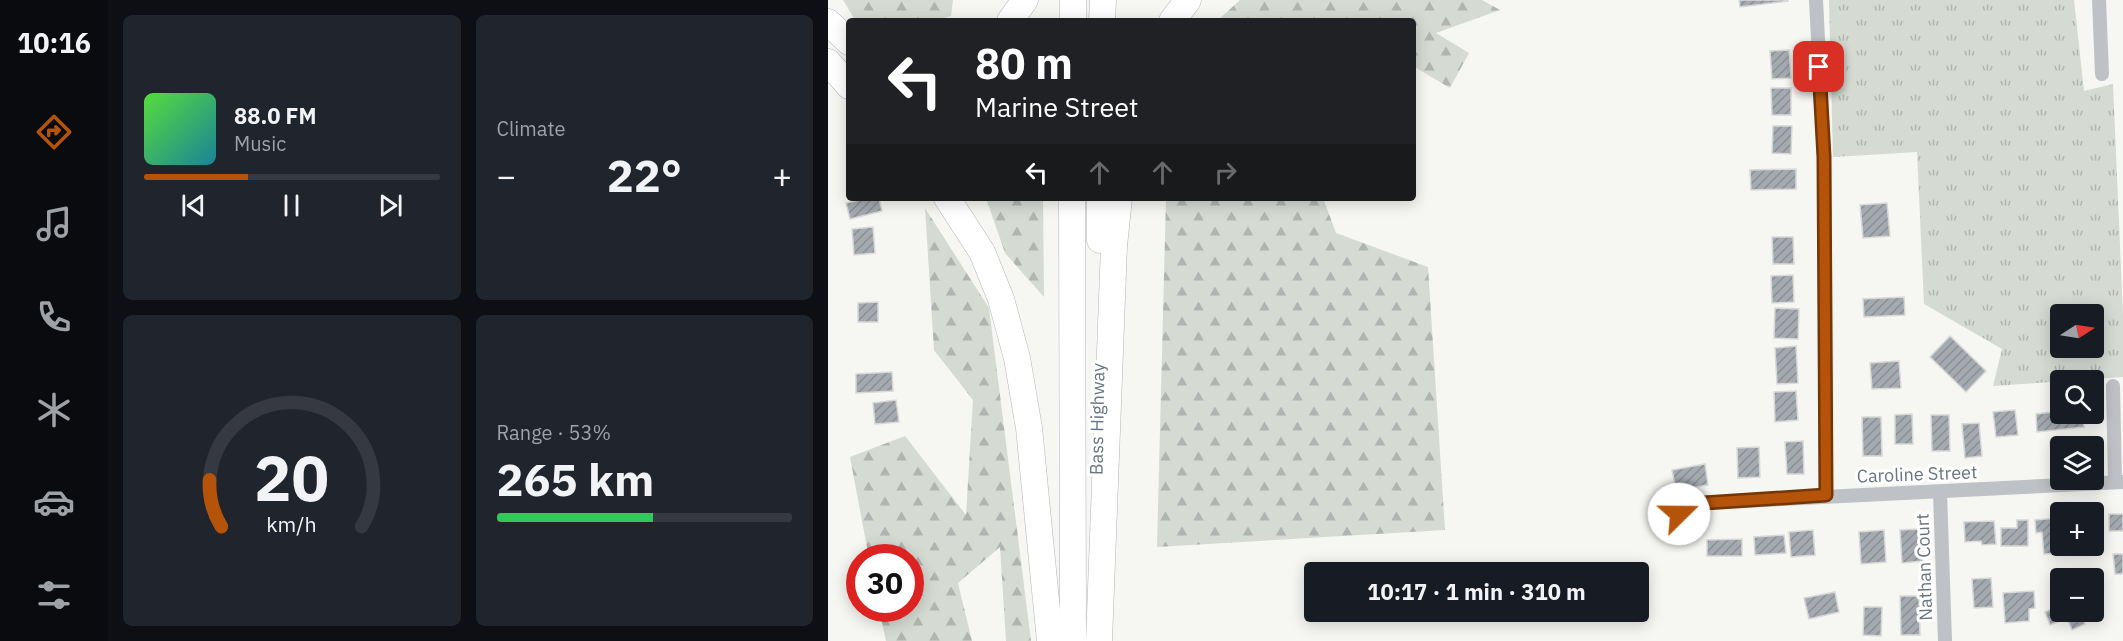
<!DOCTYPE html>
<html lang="en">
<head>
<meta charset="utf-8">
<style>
  :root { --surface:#171b24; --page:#20242c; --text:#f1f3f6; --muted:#9ea1a6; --line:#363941; --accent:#b45309 }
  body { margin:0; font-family:"IBM Plex Sans",sans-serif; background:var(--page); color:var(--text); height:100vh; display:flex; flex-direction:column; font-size:22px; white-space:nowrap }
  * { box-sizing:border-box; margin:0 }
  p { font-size:20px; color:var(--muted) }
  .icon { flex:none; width:33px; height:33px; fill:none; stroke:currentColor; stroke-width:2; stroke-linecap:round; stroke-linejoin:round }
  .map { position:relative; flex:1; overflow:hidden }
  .drawer { display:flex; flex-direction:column; gap:15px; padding:15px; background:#0d0f14; width:720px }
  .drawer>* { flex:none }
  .guide { position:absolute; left:18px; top:18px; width:570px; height:183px; border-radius:6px; box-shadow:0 3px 15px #0003; background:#202124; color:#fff; overflow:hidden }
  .needle { width:39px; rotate:78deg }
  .fabs { position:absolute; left:1222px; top:304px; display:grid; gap:12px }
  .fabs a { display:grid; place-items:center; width:54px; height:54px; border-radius:6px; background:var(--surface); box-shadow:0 3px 15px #0003; font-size:30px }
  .speed { position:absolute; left:18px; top:544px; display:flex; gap:12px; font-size:30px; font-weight:700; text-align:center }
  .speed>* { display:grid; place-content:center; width:78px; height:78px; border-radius:50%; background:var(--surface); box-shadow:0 3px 15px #0003; line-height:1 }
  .speed .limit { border:9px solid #d22; background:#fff; color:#111 }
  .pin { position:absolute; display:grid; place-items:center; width:51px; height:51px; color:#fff; margin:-26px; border-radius:12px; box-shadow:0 3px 9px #0006 }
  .me { position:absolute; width:66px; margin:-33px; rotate:68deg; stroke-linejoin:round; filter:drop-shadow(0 0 4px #0008) }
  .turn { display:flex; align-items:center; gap:21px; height:126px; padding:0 30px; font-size:27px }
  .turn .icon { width:78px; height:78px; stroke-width:2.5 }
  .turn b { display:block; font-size:42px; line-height:51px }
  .lanes { display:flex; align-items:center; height:57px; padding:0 30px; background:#0003; justify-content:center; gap:30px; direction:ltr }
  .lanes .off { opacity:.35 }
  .big { font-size:45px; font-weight:700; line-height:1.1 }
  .drawer .card { flex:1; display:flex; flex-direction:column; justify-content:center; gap:9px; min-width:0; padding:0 21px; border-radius:9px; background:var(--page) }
  .drawer .dial { align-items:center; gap:0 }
  .dial svg { height:156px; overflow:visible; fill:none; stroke:var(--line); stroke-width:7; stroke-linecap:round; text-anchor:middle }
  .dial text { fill:var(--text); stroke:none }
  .song { display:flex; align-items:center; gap:18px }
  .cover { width:72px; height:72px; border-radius:9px; background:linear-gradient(135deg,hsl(110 70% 55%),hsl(190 70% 35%)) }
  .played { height:6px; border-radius:3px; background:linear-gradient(90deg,var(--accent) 35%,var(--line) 35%) }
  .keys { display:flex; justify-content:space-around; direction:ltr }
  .heat { display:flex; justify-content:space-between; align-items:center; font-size:33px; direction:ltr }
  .charge { height:9px; border-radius:4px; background:linear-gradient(90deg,#34c759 53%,var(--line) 0) }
  .drawer .tiles { flex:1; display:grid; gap:15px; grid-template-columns:repeat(2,1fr) }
  .trip { position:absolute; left:476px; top:562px; width:345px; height:60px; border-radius:6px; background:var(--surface); box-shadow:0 3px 15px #0003; font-weight:700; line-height:60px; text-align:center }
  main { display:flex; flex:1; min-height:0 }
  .menu { display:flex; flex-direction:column; width:108px; justify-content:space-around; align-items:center; background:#090b0e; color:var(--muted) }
  .menu .icon { width:42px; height:42px }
  .menu .active { color:var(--accent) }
  .menu b { font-size:27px; color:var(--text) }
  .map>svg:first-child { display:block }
  .grass { fill:url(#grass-tufts); fill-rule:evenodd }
  .forest { fill:url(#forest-firs) }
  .building { fill:url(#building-hatch); stroke:#d8d8d6; stroke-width:1.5 }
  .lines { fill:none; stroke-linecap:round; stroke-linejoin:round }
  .motorway-casing { stroke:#b2b5b8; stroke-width:27 }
  .minor { stroke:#bec1c5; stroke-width:14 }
  .motorway { stroke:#fff; stroke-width:26 }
  .route-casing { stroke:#753606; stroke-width:15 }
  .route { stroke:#b45309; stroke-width:10 }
  .labels { text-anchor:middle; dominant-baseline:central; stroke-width:6; stroke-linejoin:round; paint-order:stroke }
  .street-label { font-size:18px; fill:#697581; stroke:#fff }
</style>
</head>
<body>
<main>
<nav class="menu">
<b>10:16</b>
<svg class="icon active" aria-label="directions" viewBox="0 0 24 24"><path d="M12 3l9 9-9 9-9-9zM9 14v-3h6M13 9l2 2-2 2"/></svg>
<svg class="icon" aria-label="music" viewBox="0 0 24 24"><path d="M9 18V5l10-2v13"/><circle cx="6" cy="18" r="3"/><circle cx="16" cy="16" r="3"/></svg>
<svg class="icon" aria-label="phone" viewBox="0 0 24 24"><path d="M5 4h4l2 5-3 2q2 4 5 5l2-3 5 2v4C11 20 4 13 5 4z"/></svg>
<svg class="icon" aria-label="climate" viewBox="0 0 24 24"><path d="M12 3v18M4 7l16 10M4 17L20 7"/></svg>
<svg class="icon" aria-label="car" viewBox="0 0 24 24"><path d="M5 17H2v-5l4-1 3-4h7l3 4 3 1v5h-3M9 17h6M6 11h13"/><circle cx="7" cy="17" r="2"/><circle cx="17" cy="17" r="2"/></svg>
<svg class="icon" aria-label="filters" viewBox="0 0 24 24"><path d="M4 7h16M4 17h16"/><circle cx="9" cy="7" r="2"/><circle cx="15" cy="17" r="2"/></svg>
</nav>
<section class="drawer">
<div class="tiles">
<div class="card">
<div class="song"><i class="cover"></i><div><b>88.0 FM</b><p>Music</p></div></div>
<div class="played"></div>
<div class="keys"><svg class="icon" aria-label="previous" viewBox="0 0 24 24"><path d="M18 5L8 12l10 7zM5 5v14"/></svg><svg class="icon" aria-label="pause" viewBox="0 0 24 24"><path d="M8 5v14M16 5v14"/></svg><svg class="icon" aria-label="next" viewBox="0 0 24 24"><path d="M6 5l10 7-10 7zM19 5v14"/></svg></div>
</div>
<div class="card"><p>Climate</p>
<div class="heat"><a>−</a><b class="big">22°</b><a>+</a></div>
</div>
<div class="card dial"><svg viewBox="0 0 100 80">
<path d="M14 69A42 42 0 1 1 86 69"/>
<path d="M14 69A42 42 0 0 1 8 45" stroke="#b45309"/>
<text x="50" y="56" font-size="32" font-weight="700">20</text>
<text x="50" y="72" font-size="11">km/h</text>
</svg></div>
<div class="card"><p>Range · 53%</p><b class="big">265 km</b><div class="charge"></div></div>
</div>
</section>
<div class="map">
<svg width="1295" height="641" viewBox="0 0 1295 641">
  <defs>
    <pattern id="grass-tufts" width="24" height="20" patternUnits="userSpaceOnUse" patternTransform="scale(1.5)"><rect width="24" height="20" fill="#d5dad3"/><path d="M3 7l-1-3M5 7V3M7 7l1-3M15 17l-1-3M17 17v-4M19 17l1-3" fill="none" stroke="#b1b5b1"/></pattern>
    <pattern id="forest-firs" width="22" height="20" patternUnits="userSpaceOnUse" patternTransform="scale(1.5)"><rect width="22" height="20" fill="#d5dad3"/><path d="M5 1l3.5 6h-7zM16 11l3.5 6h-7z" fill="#b1b5b1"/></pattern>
    <pattern id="building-hatch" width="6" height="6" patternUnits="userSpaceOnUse" patternTransform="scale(1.5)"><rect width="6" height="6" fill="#a4aab0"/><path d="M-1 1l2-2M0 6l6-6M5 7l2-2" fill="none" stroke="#8a8f95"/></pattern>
  </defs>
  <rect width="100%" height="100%" fill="#f6f6f3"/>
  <path class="grass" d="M 1001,0 L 1246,0 L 1256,91 L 1285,84 L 1295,315 L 1295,377 L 1165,386 L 1174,349 L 1096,304 L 1089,152 L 1005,157 ZM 1233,315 L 1266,315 L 1266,348 L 1233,348 Z"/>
  <g class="forest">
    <path d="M 15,0 L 125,0 L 123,16 L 106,21 L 31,21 L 27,20 Z"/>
    <path d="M 412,0 L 654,0 L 672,10 L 608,33 L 641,53 L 622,88 L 585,66 L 585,21 L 389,21 Z"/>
    <path d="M 158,198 L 215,198 L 216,297 L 177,253 Z"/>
    <path d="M 338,198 L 495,198 L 508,233 L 600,267 L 617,530 L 329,547 Z"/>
    <path d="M 97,208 L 161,308 L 203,641 L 178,641 L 172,547 L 130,583 L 144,641 L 58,641 L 51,609 L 82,609 L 82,558 L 41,558 L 22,457 L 77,436 L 138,515 L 145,400 L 106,350 Z"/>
  </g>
  <g class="building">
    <path d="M 911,0 L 960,0 L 960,1 L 912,7 Z"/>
    <path d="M 961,50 L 963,78 L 944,79 L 942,51 Z"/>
    <path d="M 943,88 L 963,88 L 963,115 L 944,115 Z"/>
    <path d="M 945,126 L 964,126 L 963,154 L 944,153 Z"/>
    <path d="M 968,169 L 968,189 L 923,190 L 922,170 Z"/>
    <path d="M 40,198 L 51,198 L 54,211 L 22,219 L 18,203 Z"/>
    <path d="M 1059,203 L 1062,236 L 1035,238 L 1032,205 Z"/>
    <path d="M 45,227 L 47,253 L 26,255 L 24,229 Z"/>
    <path d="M 944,237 L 965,237 L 966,264 L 945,264 Z"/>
    <path d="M 965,275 L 966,302 L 944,303 L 943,276 Z"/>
    <path d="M 1076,297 L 1077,315 L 1036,317 L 1035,299 Z"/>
    <path d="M 50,302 L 50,322 L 30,322 L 30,303 Z"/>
    <path d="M 947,308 L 971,309 L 970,339 L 946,338 Z"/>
    <path d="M 1122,336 L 1158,371 L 1138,392 L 1102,357 Z"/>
    <path d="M 968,346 L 970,383 L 949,384 L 947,348 Z"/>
    <path d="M 1071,361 L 1073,388 L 1044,389 L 1042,363 Z"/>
    <path d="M 64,372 L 65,391 L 28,393 L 28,374 Z"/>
    <path d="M 968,391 L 970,420 L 947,422 L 946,392 Z"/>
    <path d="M 68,400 L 71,422 L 47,424 L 45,403 Z"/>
    <path d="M 1187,410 L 1190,435 L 1168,437 L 1165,412 Z"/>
    <path d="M 1233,411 L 1233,414 L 1254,414 L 1256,427 L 1209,432 L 1208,414 Z"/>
    <path d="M 1084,414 L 1085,444 L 1067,444 L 1067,415 Z"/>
    <path d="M 1103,415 L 1121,415 L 1122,451 L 1104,451 Z"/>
    <path d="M 1034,417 L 1053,417 L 1054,456 L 1035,456 Z"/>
    <path d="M 1151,423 L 1154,456 L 1137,458 L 1134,424 Z"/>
    <path d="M 1255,440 L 1255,447 L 1233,447 L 1233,461 L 1224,461 L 1222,442 Z"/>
    <path d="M 975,441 L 976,474 L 959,474 L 957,442 Z"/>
    <path d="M 931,447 L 932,477 L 910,478 L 909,448 Z"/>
    <path d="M 877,464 L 880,485 L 848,490 L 844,470 Z"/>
    <rect x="1281" y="514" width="14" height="17"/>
    <path d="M 1230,518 L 1233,553 L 1216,554 L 1214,532 L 1208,533 L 1207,520 Z"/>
    <path d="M 1189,520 L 1200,520 L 1200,546 L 1173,546 L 1173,528 L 1189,528 Z"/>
    <path d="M 1166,521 L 1168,544 L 1154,545 L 1153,541 L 1137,542 L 1136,522 Z"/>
    <path d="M 1092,529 L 1095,561 L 1074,563 L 1072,530 Z"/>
    <path d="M 985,530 L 987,555 L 963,557 L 961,532 Z"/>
    <path d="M 1056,530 L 1058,562 L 1033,564 L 1031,532 Z"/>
    <path d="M 956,535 L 958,553 L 927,555 L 926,537 Z"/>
    <path d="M 914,539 L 914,556 L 879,556 L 879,540 Z"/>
    <path d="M 1246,546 L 1265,546 L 1266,552 L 1247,555 Z"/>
    <path d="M 1285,554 L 1295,554 L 1295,574 L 1287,574 Z"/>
    <path d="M 1163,578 L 1165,607 L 1146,608 L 1144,579 Z"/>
    <path d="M 1206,591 L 1207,608 L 1201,609 L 1201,621 L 1177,623 L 1175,593 Z"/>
    <path d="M 1007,592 L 1011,612 L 981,619 L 976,598 Z"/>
    <path d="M 1072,596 L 1091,596 L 1092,635 L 1073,635 Z"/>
    <path d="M 1233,605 L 1233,612 L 1251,612 L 1257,624 L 1244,630 L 1239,618 L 1222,625 L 1217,612 Z"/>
    <path d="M 1036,607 L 1054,607 L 1053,636 L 1035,635 Z"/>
  </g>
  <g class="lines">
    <defs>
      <g id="motorway">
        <path d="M 182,21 L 197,0"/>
        <path d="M 245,21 L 245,0"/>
        <path d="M 274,21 L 275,0"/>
        <path d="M 344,21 L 360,0"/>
        <path d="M 0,22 L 21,42"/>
        <path d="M 0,62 L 21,86"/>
        <path d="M 119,198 L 154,252 L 173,299 L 189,358 L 201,428 L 222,641"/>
        <path d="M 244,198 L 245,641"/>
        <path d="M 272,240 L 272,198"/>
        <path d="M 271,641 L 286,246 L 291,198"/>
      </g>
    </defs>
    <use href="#motorway" class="motorway-casing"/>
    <g class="minor">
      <path d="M 988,0 L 996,157 L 998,495"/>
      <path d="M 1271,0 L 1274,74"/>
      <path d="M 1285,386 L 1287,482"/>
      <path d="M 1112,492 L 1117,641"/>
      <path d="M 851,514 L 876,503 L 1295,482"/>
    </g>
    <use href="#motorway" class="motorway"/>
  </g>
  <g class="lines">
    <defs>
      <path id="route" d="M 851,514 L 876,503 L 998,495 L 996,157 L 991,67"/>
    </defs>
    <use href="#route" class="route-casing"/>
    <use href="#route" class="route"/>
  </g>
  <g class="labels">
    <g class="street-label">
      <text transform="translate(269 419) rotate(-89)">Bass Highway</text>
      <text transform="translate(1089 474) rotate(-2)">Caroline Street</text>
      <text transform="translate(1096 567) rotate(-92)">Nathan Court</text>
    </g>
  </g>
</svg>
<div class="fabs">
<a><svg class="needle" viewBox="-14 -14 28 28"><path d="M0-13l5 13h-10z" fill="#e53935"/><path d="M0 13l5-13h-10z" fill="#9ea1a6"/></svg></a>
<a><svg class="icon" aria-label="search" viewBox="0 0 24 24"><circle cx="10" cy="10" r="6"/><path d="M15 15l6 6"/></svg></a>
<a><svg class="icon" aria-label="layers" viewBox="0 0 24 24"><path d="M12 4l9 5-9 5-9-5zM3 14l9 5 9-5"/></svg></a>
<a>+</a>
<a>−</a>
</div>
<div class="speed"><div class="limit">30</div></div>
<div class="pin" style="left:991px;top:67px;background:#d93025"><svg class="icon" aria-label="arrive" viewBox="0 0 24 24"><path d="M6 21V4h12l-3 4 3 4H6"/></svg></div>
<svg class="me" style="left:851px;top:514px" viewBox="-20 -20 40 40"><circle r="19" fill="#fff"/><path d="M0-13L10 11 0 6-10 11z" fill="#b45309"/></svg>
<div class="trip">10:17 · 1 min · 310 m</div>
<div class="guide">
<div class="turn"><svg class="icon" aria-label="left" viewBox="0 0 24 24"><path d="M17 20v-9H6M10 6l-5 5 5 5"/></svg><div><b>80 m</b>Marine Street</div></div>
<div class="lanes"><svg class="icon" aria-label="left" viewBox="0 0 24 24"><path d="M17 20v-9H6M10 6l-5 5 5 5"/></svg><svg class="icon off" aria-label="ahead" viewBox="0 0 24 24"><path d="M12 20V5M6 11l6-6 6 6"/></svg><svg class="icon off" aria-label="ahead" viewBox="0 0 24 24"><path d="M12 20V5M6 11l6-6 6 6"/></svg><svg class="icon off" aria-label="right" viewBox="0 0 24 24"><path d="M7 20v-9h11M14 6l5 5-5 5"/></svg></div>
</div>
</div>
</main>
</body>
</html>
